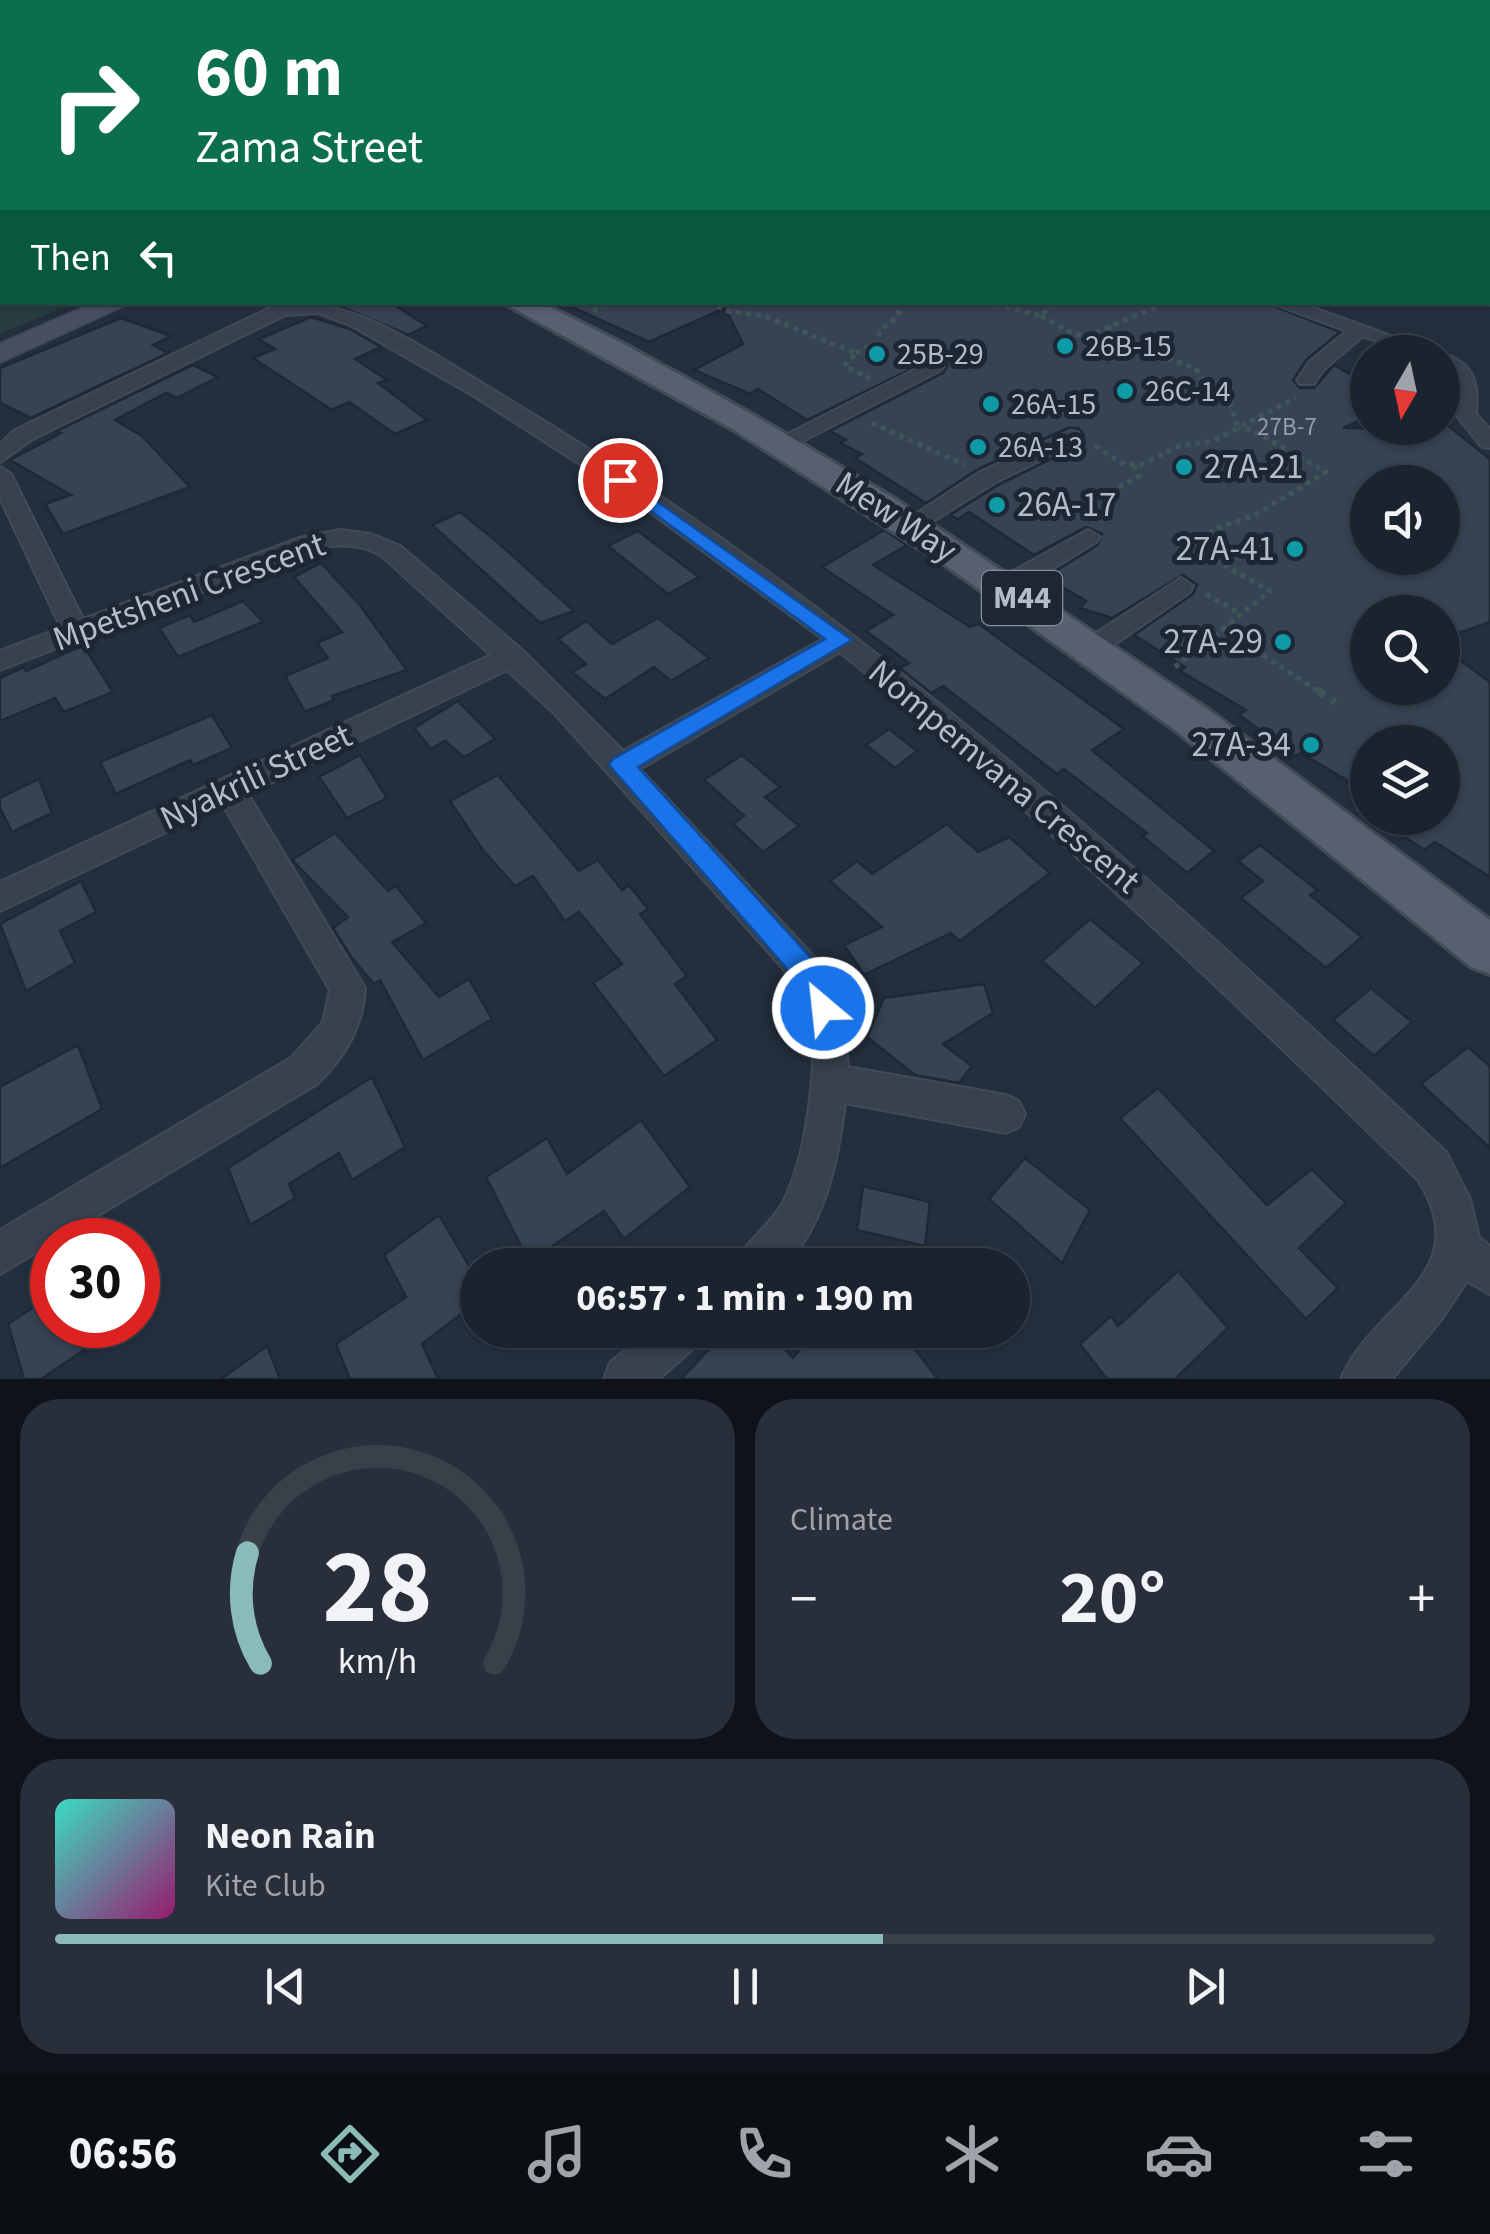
<!DOCTYPE html>
<html lang="en">
<head>
<meta charset="utf-8">
<style>
  :root { --surface:#1b232e; --page:#282f3a; --text:#f1f3f6; --muted:#a0a4aa; --line:#39404a; --accent:#8bbbb9 }
  body { margin:0; font-family:"Source Sans 3",sans-serif; background:var(--page); color:var(--text); height:100vh; display:flex; flex-direction:column; font-size:38px; white-space:nowrap }
  * { box-sizing:border-box; margin:0 }
  p { font-size:32px; color:var(--muted) }
  .icon { flex:none; width:55px; height:55px; fill:none; stroke:currentColor; stroke-width:2; stroke-linecap:round; stroke-linejoin:round }
  .map { position:relative; height:1379px; overflow:hidden }
  .sheet { display:flex; flex-direction:column; gap:20px; padding:20px; background:#0f1319; flex:1 }
  .sheet>* { flex:none }
  .banner { position:absolute; left:0px; top:0px; width:1490px; height:305px; box-shadow:0 2px 8px #0004,0 0 0 2px var(--line); background:#0b6e4f; color:#fff; overflow:hidden }
  .needle { width:65px; rotate:189deg }
  .fabs { position:absolute; left:1350px; top:335px; display:grid; gap:20px }
  .fabs a { display:grid; place-items:center; width:110px; height:110px; border-radius:50%; background:var(--surface); box-shadow:0 2px 8px #0004,0 0 0 2px var(--line); font-size:50px }
  .speed { position:absolute; left:30px; top:1218px; display:flex; gap:20px; font-size:50px; font-weight:700; text-align:center }
  .speed>* { display:grid; place-content:center; width:130px; height:130px; border-radius:50%; background:var(--surface); box-shadow:0 2px 8px #0004,0 0 0 2px var(--line); line-height:1 }
  .speed .limit { border:15px solid #d22; background:#fff; color:#111 }
  .pin { position:absolute; display:grid; place-items:center; width:85px; height:85px; color:#fff; margin:-42px; border:5px solid #fff; border-radius:50%; box-shadow:0 2px 10px #0007 }
  .me { position:absolute; width:110px; margin:-55px; rotate:332deg; stroke-linejoin:round; filter:drop-shadow(0 0 8px #0008) }
  .turn { display:flex; align-items:center; gap:35px; height:210px; padding:0 30px; font-size:45px }
  .turn .icon { width:130px; height:130px; stroke-width:2.5 }
  .turn b { display:block; font-size:70px; line-height:85px }
  .then { display:flex; align-items:center; height:95px; padding:0 30px; background:#0003; gap:20px; font-size:38px }
  .big { font-size:75px; font-weight:700; line-height:1.1 }
  .sheet .tile { flex:1; display:flex; flex-direction:column; justify-content:center; gap:15px; min-width:0; padding:0 35px; border-radius:40px; background:var(--page) }
  .sheet .dial { align-items:center; gap:0 }
  .dial svg { height:260px; overflow:visible; fill:none; stroke:var(--line); stroke-width:7; stroke-linecap:round; text-anchor:middle }
  .dial text { fill:var(--text); stroke:none }
  .song { display:flex; align-items:center; gap:30px }
  .cover { width:120px; height:120px; border-radius:15px; background:linear-gradient(135deg,hsl(170 70% 55%),hsl(320 70% 35%)) }
  .played { height:10px; border-radius:5px; background:linear-gradient(90deg,var(--accent) 60%,var(--line) 60%) }
  .keys { display:flex; justify-content:space-around; direction:ltr }
  .heat { display:flex; justify-content:space-between; align-items:center; font-size:55px; direction:ltr }
  .sheet .tiles { flex:1; display:grid; gap:20px; grid-template-columns:1fr 1fr }
  .tile:last-child { grid-column:span 2 }
  .trip { position:absolute; left:460px; top:1248px; width:570px; height:100px; border-radius:50px; background:var(--surface); box-shadow:0 2px 8px #0004,0 0 0 2px var(--line); font-weight:700; line-height:100px; text-align:center }
  .menu { display:flex; height:160px; justify-content:space-around; align-items:center; background:#0b0e12; color:var(--muted) }
  .menu .icon { width:70px; height:70px }
  .menu .active { color:var(--accent) }
  .menu b { font-size:45px; color:var(--text) }
  .map>svg:first-child { display:block }
  .green { fill:#263c3f }
  .building { fill:#364354; stroke:#1f2835; stroke-width:2.5; fill-rule:evenodd }
  .lines { fill:none; stroke-linecap:round; stroke-linejoin:round }
  .lane-casing { stroke:#414a57; stroke-width:5 }
  .street-casing { stroke:#414a57; stroke-width:4 }
  .secondary-casing { stroke:#414a57; stroke-width:4 }
  .primary-casing { stroke:#414a57; stroke-width:6 }
  .path-far2 { stroke:#3f5557; stroke-width:2.5; stroke-dasharray:4 4; stroke-linecap:butt }
  .path-far1 { stroke:#3f5557; stroke-width:5; stroke-dasharray:5 5; stroke-linecap:butt }
  .path { stroke:#3f5557; stroke-width:8; stroke-dasharray:9 9; stroke-linecap:butt }
  .lane { fill:#38414e; fill-rule:evenodd }
  .street { fill:#38414e; fill-rule:evenodd }
  .secondary { fill:#465061; fill-rule:evenodd }
  .primary { fill:#56606e; fill-rule:evenodd }
  .route { fill:#1a73e8; stroke:#114b97; stroke-width:2.5 }
  .culture-dot { fill:#0f9aa8; stroke:#1d2633; stroke-width:4 }
  .labels { text-anchor:middle; dominant-baseline:central; stroke-width:10; stroke-linejoin:round; paint-order:stroke }
  .far-number-label { font-size:25px; fill:#929caa }
  .far-poi-label { font-size:30px; fill:#b4bcc9; stroke:#1d2633; text-anchor:start }
  .shield { fill:#1d2633; stroke:#878f9c; stroke-width:2.5 }
  .shield-label { font-size:32px; font-weight:bold; fill:#b4bcc9 }
  .poi-label { font-size:35px; fill:#b4bcc9; stroke:#1d2633; text-anchor:end }
  .street-label { font-size:35px; fill:#b4bcc9; stroke:#1d2633 }
</style>
</head>
<body>
<div class="map">
<svg width="1490" height="1379" viewBox="0 0 1490 1379">
  <rect width="100%" height="100%" fill="#242f3e"/>
  <path class="green" d="M 0,139 L 2,302 L 74,303 L 0,334 Z"/>
  <g class="building">
    <path d="M 346,302 L 390,302 L 427,326 L 408,335 L 339,306 Z"/>
    <path d="M 561,302 L 1264,302 L 1340,332 L 1307,359 L 1293,380 L 1300,388 L 1314,388 L 1334,365 L 1360,380 L 1351,383 L 1367,391 L 1350,400 L 1368,410 L 1368,417 L 1343,428 L 1442,429 L 1442,421 L 1490,459 L 1490,622 L 1442,639 L 1442,612 L 1368,612 L 1368,688 L 1383,688 L 1401,700 L 1425,688 L 1442,688 L 1442,647 L 1490,682 L 1490,877 L 1435,842 L 1425,850 L 1374,818 L 1442,818 L 1442,742 L 1368,742 L 1368,793 L 1301,753 L 1295,756 L 1239,715 L 1246,710 L 1180,671 L 1185,667 L 1134,635 L 1193,594 L 1197,585 L 1183,575 L 1112,618 L 1080,608 L 1086,601 L 1046,577 L 1098,545 L 1102,534 L 1086,527 L 1034,555 L 969,512 L 958,519 L 950,515 L 998,485 L 1080,445 L 1084,435 L 1078,428 L 1068,428 L 978,469 L 926,503 L 855,458 L 862,454 L 840,443 L 846,440 L 830,431 L 943,373 L 948,365 L 936,357 L 807,420 L 758,389 L 750,394 L 694,370 L 743,344 L 725,308 L 649,342 ZM 1368,482 L 1442,482 L 1442,558 L 1368,558 Z"/>
    <path d="M 311,317 L 350,329 L 381,347 L 355,359 L 387,380 L 378,383 L 427,420 L 395,434 L 349,402 L 332,410 L 253,358 L 275,349 L 259,339 Z"/>
    <path d="M 121,318 L 171,336 L 153,345 L 168,353 L 31,418 L 0,403 L 0,368 Z"/>
    <path d="M 193,365 L 218,377 L 177,398 L 166,393 L 115,420 L 142,436 L 190,487 L 63,534 L 45,504 L 71,495 L 10,460 L 61,433 L 57,431 Z"/>
    <path d="M 460,512 L 495,540 L 574,611 L 540,623 L 432,525 Z"/>
    <path d="M 884,530 L 907,545 L 873,565 L 970,627 L 979,624 L 1124,729 L 1092,750 L 1214,851 L 1187,873 L 1142,836 L 1147,833 L 1064,769 L 1057,774 L 943,686 L 931,693 L 900,668 L 909,663 L 866,631 L 893,615 L 822,567 Z"/>
    <path d="M 638,531 L 699,577 L 668,594 L 608,546 Z"/>
    <path d="M 321,563 L 359,604 L 407,670 L 332,696 L 334,700 L 305,712 L 285,676 L 328,658 L 317,643 L 342,632 L 294,577 Z"/>
    <path d="M 243,601 L 263,622 L 178,657 L 159,628 L 190,615 L 194,622 Z"/>
    <path d="M 658,618 L 709,658 L 671,681 L 654,667 L 605,699 L 572,672 L 586,664 L 558,639 L 586,621 L 612,644 Z"/>
    <path d="M 83,645 L 113,692 L 64,712 L 55,698 L 0,721 L 0,678 L 24,667 L 26,671 Z"/>
    <path d="M 458,701 L 495,739 L 464,757 L 445,741 L 431,749 L 414,728 Z"/>
    <path d="M 212,715 L 232,748 L 193,765 L 190,760 L 116,794 L 100,762 Z"/>
    <path d="M 889,729 L 917,751 L 895,768 L 866,745 Z"/>
    <path d="M 360,755 L 387,798 L 347,818 L 319,777 Z"/>
    <path d="M 742,755 L 780,787 L 765,797 L 799,826 L 763,852 L 733,824 L 744,816 L 704,780 Z"/>
    <path d="M 498,775 L 579,871 L 598,860 L 622,890 L 629,885 L 648,909 L 640,914 L 687,976 L 675,984 L 717,1040 L 664,1076 L 593,983 L 622,964 L 579,912 L 565,921 L 533,876 L 515,886 L 482,849 L 450,801 Z"/>
    <path d="M 39,779 L 52,813 L 12,832 L 0,808 L 0,798 Z"/>
    <path d="M 947,824 L 978,852 L 1009,837 L 1050,873 L 960,941 L 951,933 L 864,975 L 844,945 L 882,927 L 830,881 L 857,861 L 872,874 Z"/>
    <path d="M 335,833 L 388,891 L 396,886 L 426,923 L 392,942 L 439,997 L 469,979 L 492,1019 L 423,1060 L 380,980 L 374,984 L 352,958 L 333,928 L 348,917 L 292,860 Z"/>
    <path d="M 1260,845 L 1317,890 L 1310,895 L 1362,937 L 1326,968 L 1241,898 L 1263,881 L 1238,861 Z"/>
    <path d="M 81,881 L 96,912 L 60,931 L 75,963 L 26,991 L 0,924 Z"/>
    <path d="M 1090,919 L 1143,963 L 1095,1008 L 1042,961 Z"/>
    <path d="M 984,984 L 993,1013 L 943,1044 L 972,1066 L 959,1083 L 915,1075 L 867,1037 L 884,998 Z"/>
    <path d="M 1371,988 L 1412,1022 L 1374,1056 L 1333,1020 Z"/>
    <path d="M 78,1045 L 102,1109 L 0,1168 L 0,1087 Z"/>
    <path d="M 1468,1047 L 1490,1066 L 1490,1148 L 1421,1084 Z"/>
    <path d="M 372,1077 L 405,1147 L 352,1180 L 339,1153 L 289,1184 L 295,1198 L 250,1225 L 228,1168 Z"/>
    <path d="M 1158,1088 L 1267,1205 L 1312,1169 L 1346,1203 L 1299,1248 L 1338,1288 L 1306,1319 L 1120,1118 Z"/>
    <path d="M 641,1120 L 690,1187 L 624,1239 L 604,1211 L 529,1262 L 486,1177 L 547,1138 L 567,1174 Z"/>
    <path d="M 1025,1158 L 1090,1210 L 1062,1263 L 989,1199 Z"/>
    <path d="M 863,1186 L 930,1202 L 925,1246 L 857,1230 Z"/>
    <path d="M 439,1215 L 478,1281 L 478,1301 L 422,1344 L 438,1379 L 350,1379 L 336,1344 L 406,1297 L 384,1255 Z"/>
    <path d="M 1178,1271 L 1228,1328 L 1175,1379 L 1107,1379 L 1080,1344 L 1111,1316 L 1118,1326 Z"/>
    <path d="M 52,1295 L 52,1325 L 86,1325 L 93,1344 L 41,1379 L 24,1379 L 8,1324 Z"/>
    <path d="M 727,1330 L 768,1330 L 793,1358 L 811,1337 L 822,1349 L 843,1330 L 900,1330 L 938,1379 L 681,1379 Z"/>
    <path d="M 267,1346 L 280,1379 L 221,1379 Z"/>
  </g>
  <g class="lines">
    <defs>
      <g id="lane">
        <path d="M 1186,0 L 1192,0 L 1190,2 L 1186,2 Z"/>
        <path d="M 1488,53 L 1490,54 L 1490,58 L 1488,57 Z"/>
        <path d="M 1490,67 L 1490,71 L 1488,72 L 1488,68 Z"/>
        <path d="M 1490,85 L 1490,89 L 1488,90 L 1488,86 Z"/>
        <rect x="1488" y="230" width="2" height="5"/>
      </g>
      <g id="street">
        <path d="M 429,0 L 454,0 L 455,2 L 431,2 Z"/>
        <path d="M 687,0 L 701,0 L 702,2 L 689,2 Z"/>
        <path d="M 291,302 C 365,302 440,359 503,396 C 851,603 1151,878 1446,1152 L 1470,1199 L 1479,1237 L 1490,1246 L 1490,1294 L 1467,1281 L 1441,1320 L 1392,1379 L 1341,1379 C 1372,1304 1479,1275 1418,1180 C 1231,998 1042,818 840,652 L 640,769 L 817,960 L 843,1013 L 848,1067 L 1006,1095 L 1019,1101 L 1025,1114 L 1019,1127 L 1006,1133 L 845,1103 C 838,1160 826,1222 786,1265 L 735,1265 C 745,1241 769,1227 782,1204 C 805,1162 819,1067 810,1021 C 805,1000 793,983 781,966 L 553,712 L 507,670 L 248,794 L 365,988 C 363,1027 345,1057 317,1084 L 0,1274 L 0,1230 L 291,1058 L 323,1022 L 330,990 L 223,805 L 0,911 L 0,882 L 491,655 L 382,556 C 360,543 339,544 313,549 L 0,670 L 0,651 L 61,628 L 0,498 L 0,467 L 11,474 L 83,619 L 299,538 L 340,530 L 371,534 L 400,546 L 521,649 L 623,751 L 823,639 L 617,488 L 474,396 L 352,326 L 318,313 L 285,315 L 31,440 L 0,462 L 0,444 L 15,430 L 274,306 Z"/>
        <path d="M 1268,302 L 1297,302 L 1435,352 L 1408,352 L 1363,336 L 1323,370 L 1314,384 L 1300,384 L 1297,380 L 1309,362 L 1347,331 Z"/>
        <path d="M 1442,353 C 1475,364 1479,383 1476,414 L 1490,429 L 1490,448 L 1482,447 L 1456,415 L 1459,388 L 1442,398 L 1442,381 L 1451,375 L 1442,367 Z"/>
        <path d="M 934,360 L 944,366 L 941,370 L 789,448 L 773,448 L 770,443 Z"/>
        <path d="M 1070,431 L 1078,432 L 1081,437 L 1078,442 L 996,482 L 919,530 L 911,532 L 899,525 L 980,472 Z"/>
        <path d="M 1088,530 L 1100,537 L 1096,542 L 1013,593 L 995,593 L 992,587 L 995,581 Z"/>
        <path d="M 1181,578 L 1193,586 L 1190,592 L 1102,653 L 1084,653 L 1080,647 L 1084,641 Z"/>
        <path d="M 649,1330 L 704,1330 L 697,1345 L 659,1379 L 604,1379 L 610,1363 Z"/>
      </g>
      <path id="secondary" d="M 97,302 L 131,302 L 0,362 L 0,344 Z"/>
      <g id="primary">
        <rect x="0" y="120" width="2" height="13"/>
        <path d="M 502,302 L 540,302 L 620,342 L 757,417 L 892,497 L 1206,708 L 1490,920 L 1490,974 L 1471,967 L 1175,730 L 945,565 L 734,430 Z"/>
      </g>
    </defs>
    <use href="#lane" class="lane-casing"/>
    <use href="#street" class="street-casing"/>
    <use href="#secondary" class="secondary-casing"/>
    <use href="#primary" class="primary-casing"/>
    <g class="path-far2">
      <path d="M 73,0 L 77,2"/>
      <path d="M 590,0 L 599,2"/>
      <path d="M 825,0 L 830,2"/>
      <path d="M 909,0 L 915,2"/>
      <path d="M 103,2 L 108,2"/>
      <path d="M 149,2 L 160,0"/>
      <path d="M 210,2 L 223,0"/>
      <path d="M 313,2 L 323,0"/>
      <path d="M 401,2 L 408,0"/>
      <path d="M 647,2 L 661,0"/>
      <path d="M 755,2 L 785,0"/>
    </g>
    <g class="path-far1">
      <path d="M 708,302 L 728,311 L 764,316 L 856,353 L 844,366 L 870,378"/>
      <path d="M 986,302 L 1041,316 L 1055,302"/>
      <path d="M 593,311 L 609,302"/>
      <path d="M 1041,316 L 1073,334 L 1087,336 L 1168,302"/>
      <path d="M 1108,327 L 1126,338 L 1131,347 L 1196,368 L 1205,389 L 1231,405 L 1238,428"/>
      <path d="M 856,353 L 877,343 L 880,331 L 898,316 L 901,302"/>
      <path d="M 872,423 L 965,465"/>
      <path d="M 1095,446 L 1121,463 L 1140,465 L 1179,446 L 1213,441 L 1296,398"/>
      <path d="M 1080,518 L 1098,499 L 1139,476 L 1134,466"/>
      <path d="M 1206,594 L 1239,613"/>
      <path d="M 1221,628 L 1321,693"/>
      <path d="M 1175,667 L 1270,591 L 1197,550 L 1194,544 L 1217,528 L 1255,515 L 1326,472 L 1252,430 L 1238,428"/>
    </g>
    <path class="path" d="M 1317,690 L 1335,702"/>
    <use href="#lane" class="lane"/>
    <use href="#street" class="street"/>
    <use href="#secondary" class="secondary"/>
    <use href="#primary" class="primary"/>
  </g>
  <path class="route" d="M 620,475 L 852,640 L 638,767 L 822,970 L 838,1008 L 834,1018 L 823,1021 L 813,1018 L 800,987 L 783,964 L 609,765 L 613,759 L 825,639 L 614,484 L 614,477 Z"/>
  <g class="culture-dot">
    <circle cx="1065" cy="346" r="10"/>
    <circle cx="877" cy="354" r="10"/>
    <circle cx="1125" cy="391" r="10"/>
    <circle cx="991" cy="404" r="10"/>
    <circle cx="978" cy="447" r="10"/>
    <circle cx="1184" cy="467" r="10"/>
    <circle cx="997" cy="505" r="10"/>
    <circle cx="1295" cy="549" r="10"/>
    <circle cx="1283" cy="642" r="10"/>
    <circle cx="1311" cy="745" r="10"/>
  </g>
  <g class="labels">
    <g class="far-number-label">
      <text x="1287" y="427">27B-7</text>
    </g>
    <g class="far-poi-label">
      <text x="1085" y="346">26B-15</text>
      <text x="897" y="354">25B-29</text>
      <text x="1145" y="391">26C-14</text>
      <text x="1011" y="404">26A-15</text>
      <text x="998" y="447">26A-13</text>
    </g>
    <rect class="shield" x="982" y="571" width="80" height="54" rx="8"/>
    <g class="shield-label">
      <text x="1022" y="598">M44</text>
    </g>
    <g class="poi-label">
      <text x="1204" y="467" text-anchor="start">27A-21</text>
      <text x="1017" y="505" text-anchor="start">26A-17</text>
      <text x="1275" y="549">27A-41</text>
      <text x="1263" y="642">27A-29</text>
      <text x="1291" y="745">27A-34</text>
    </g>
    <g class="street-label">
      <text transform="translate(896 517) rotate(33)">Mew Way</text>
      <text transform="translate(189 592) rotate(-20)">Mpetsheni Crescent</text>
      <text transform="translate(256 777) rotate(-25)">Nyakrili Street</text>
      <text transform="translate(1004 777) rotate(40)">Nompemvana Crescent</text>
    </g>
  </g>
</svg>
<div class="fabs">
<a><svg class="needle" viewBox="-14 -14 28 28"><path d="M0-13l5 13h-10z" fill="#e53935"/><path d="M0 13l5-13h-10z" fill="#a0a4aa"/></svg></a>
<a><svg class="icon" aria-label="sound" viewBox="0 0 24 24"><path d="M4 9h4l5-4v14l-5-4H4zM17 9q2 3 0 6"/></svg></a>
<a><svg class="icon" aria-label="search" viewBox="0 0 24 24"><circle cx="10" cy="10" r="6"/><path d="M15 15l6 6"/></svg></a>
<a><svg class="icon" aria-label="layers" viewBox="0 0 24 24"><path d="M12 4l9 5-9 5-9-5zM3 14l9 5 9-5"/></svg></a>
</div>
<div class="speed"><div class="limit">30</div></div>
<div class="pin" style="left:620px;top:480px;background:#d93025"><svg class="icon" aria-label="arrive" viewBox="0 0 24 24"><path d="M6 21V4h12l-3 4 3 4H6"/></svg></div>
<svg class="me" style="left:823px;top:1008px" viewBox="-20 -20 40 40"><circle r="17" fill="#1a73e8" stroke="#fff" stroke-width="3"/><path d="M0-11L8 9 0 5-8 9z" fill="#fff"/></svg>
<div class="trip">06:57 · 1 min · 190 m</div>
<div class="banner">
<div class="turn"><svg class="icon" aria-label="right" viewBox="0 0 24 24"><path d="M7 20v-9h11M14 6l5 5-5 5"/></svg><div><b>60 m</b>Zama Street</div></div>
<div class="then">Then<svg class="icon" aria-label="left" viewBox="0 0 24 24"><path d="M17 20v-9H6M10 6l-5 5 5 5"/></svg></div>
</div>
</div>
<section class="sheet">
<div class="tiles">
<div class="tile dial"><svg viewBox="0 0 100 80">
<path d="M14 69A42 42 0 1 1 86 69"/>
<path d="M14 69A42 42 0 0 1 10 35" stroke="#8bbbb9"/>
<text x="50" y="56" font-size="32" font-weight="700">28</text>
<text x="50" y="72" font-size="11">km/h</text>
</svg></div>
<div class="tile"><p>Climate</p>
<div class="heat"><a>−</a><b class="big">20°</b><a>+</a></div>
</div>
<div class="tile">
<div class="song"><i class="cover"></i><div><b>Neon Rain</b><p>Kite Club</p></div></div>
<div class="played"></div>
<div class="keys"><svg class="icon" aria-label="previous" viewBox="0 0 24 24"><path d="M18 5L8 12l10 7zM5 5v14"/></svg><svg class="icon" aria-label="pause" viewBox="0 0 24 24"><path d="M8 5v14M16 5v14"/></svg><svg class="icon" aria-label="next" viewBox="0 0 24 24"><path d="M6 5l10 7-10 7zM19 5v14"/></svg></div>
</div>
</div>
</section>
<nav class="menu">
<b>06:56</b>
<svg class="icon active" aria-label="directions" viewBox="0 0 24 24"><path d="M12 3l9 9-9 9-9-9zM9 14v-3h6M13 9l2 2-2 2"/></svg>
<svg class="icon" aria-label="music" viewBox="0 0 24 24"><path d="M9 18V5l10-2v13"/><circle cx="6" cy="18" r="3"/><circle cx="16" cy="16" r="3"/></svg>
<svg class="icon" aria-label="phone" viewBox="0 0 24 24"><path d="M5 4h4l2 5-3 2q2 4 5 5l2-3 5 2v4C11 20 4 13 5 4z"/></svg>
<svg class="icon" aria-label="climate" viewBox="0 0 24 24"><path d="M12 3v18M4 7l16 10M4 17L20 7"/></svg>
<svg class="icon" aria-label="car" viewBox="0 0 24 24"><path d="M5 17H2v-5l4-1 3-4h7l3 4 3 1v5h-3M9 17h6M6 11h13"/><circle cx="7" cy="17" r="2"/><circle cx="17" cy="17" r="2"/></svg>
<svg class="icon" aria-label="filters" viewBox="0 0 24 24"><path d="M4 7h16M4 17h16"/><circle cx="9" cy="7" r="2"/><circle cx="15" cy="17" r="2"/></svg>
</nav>
</body>
</html>
